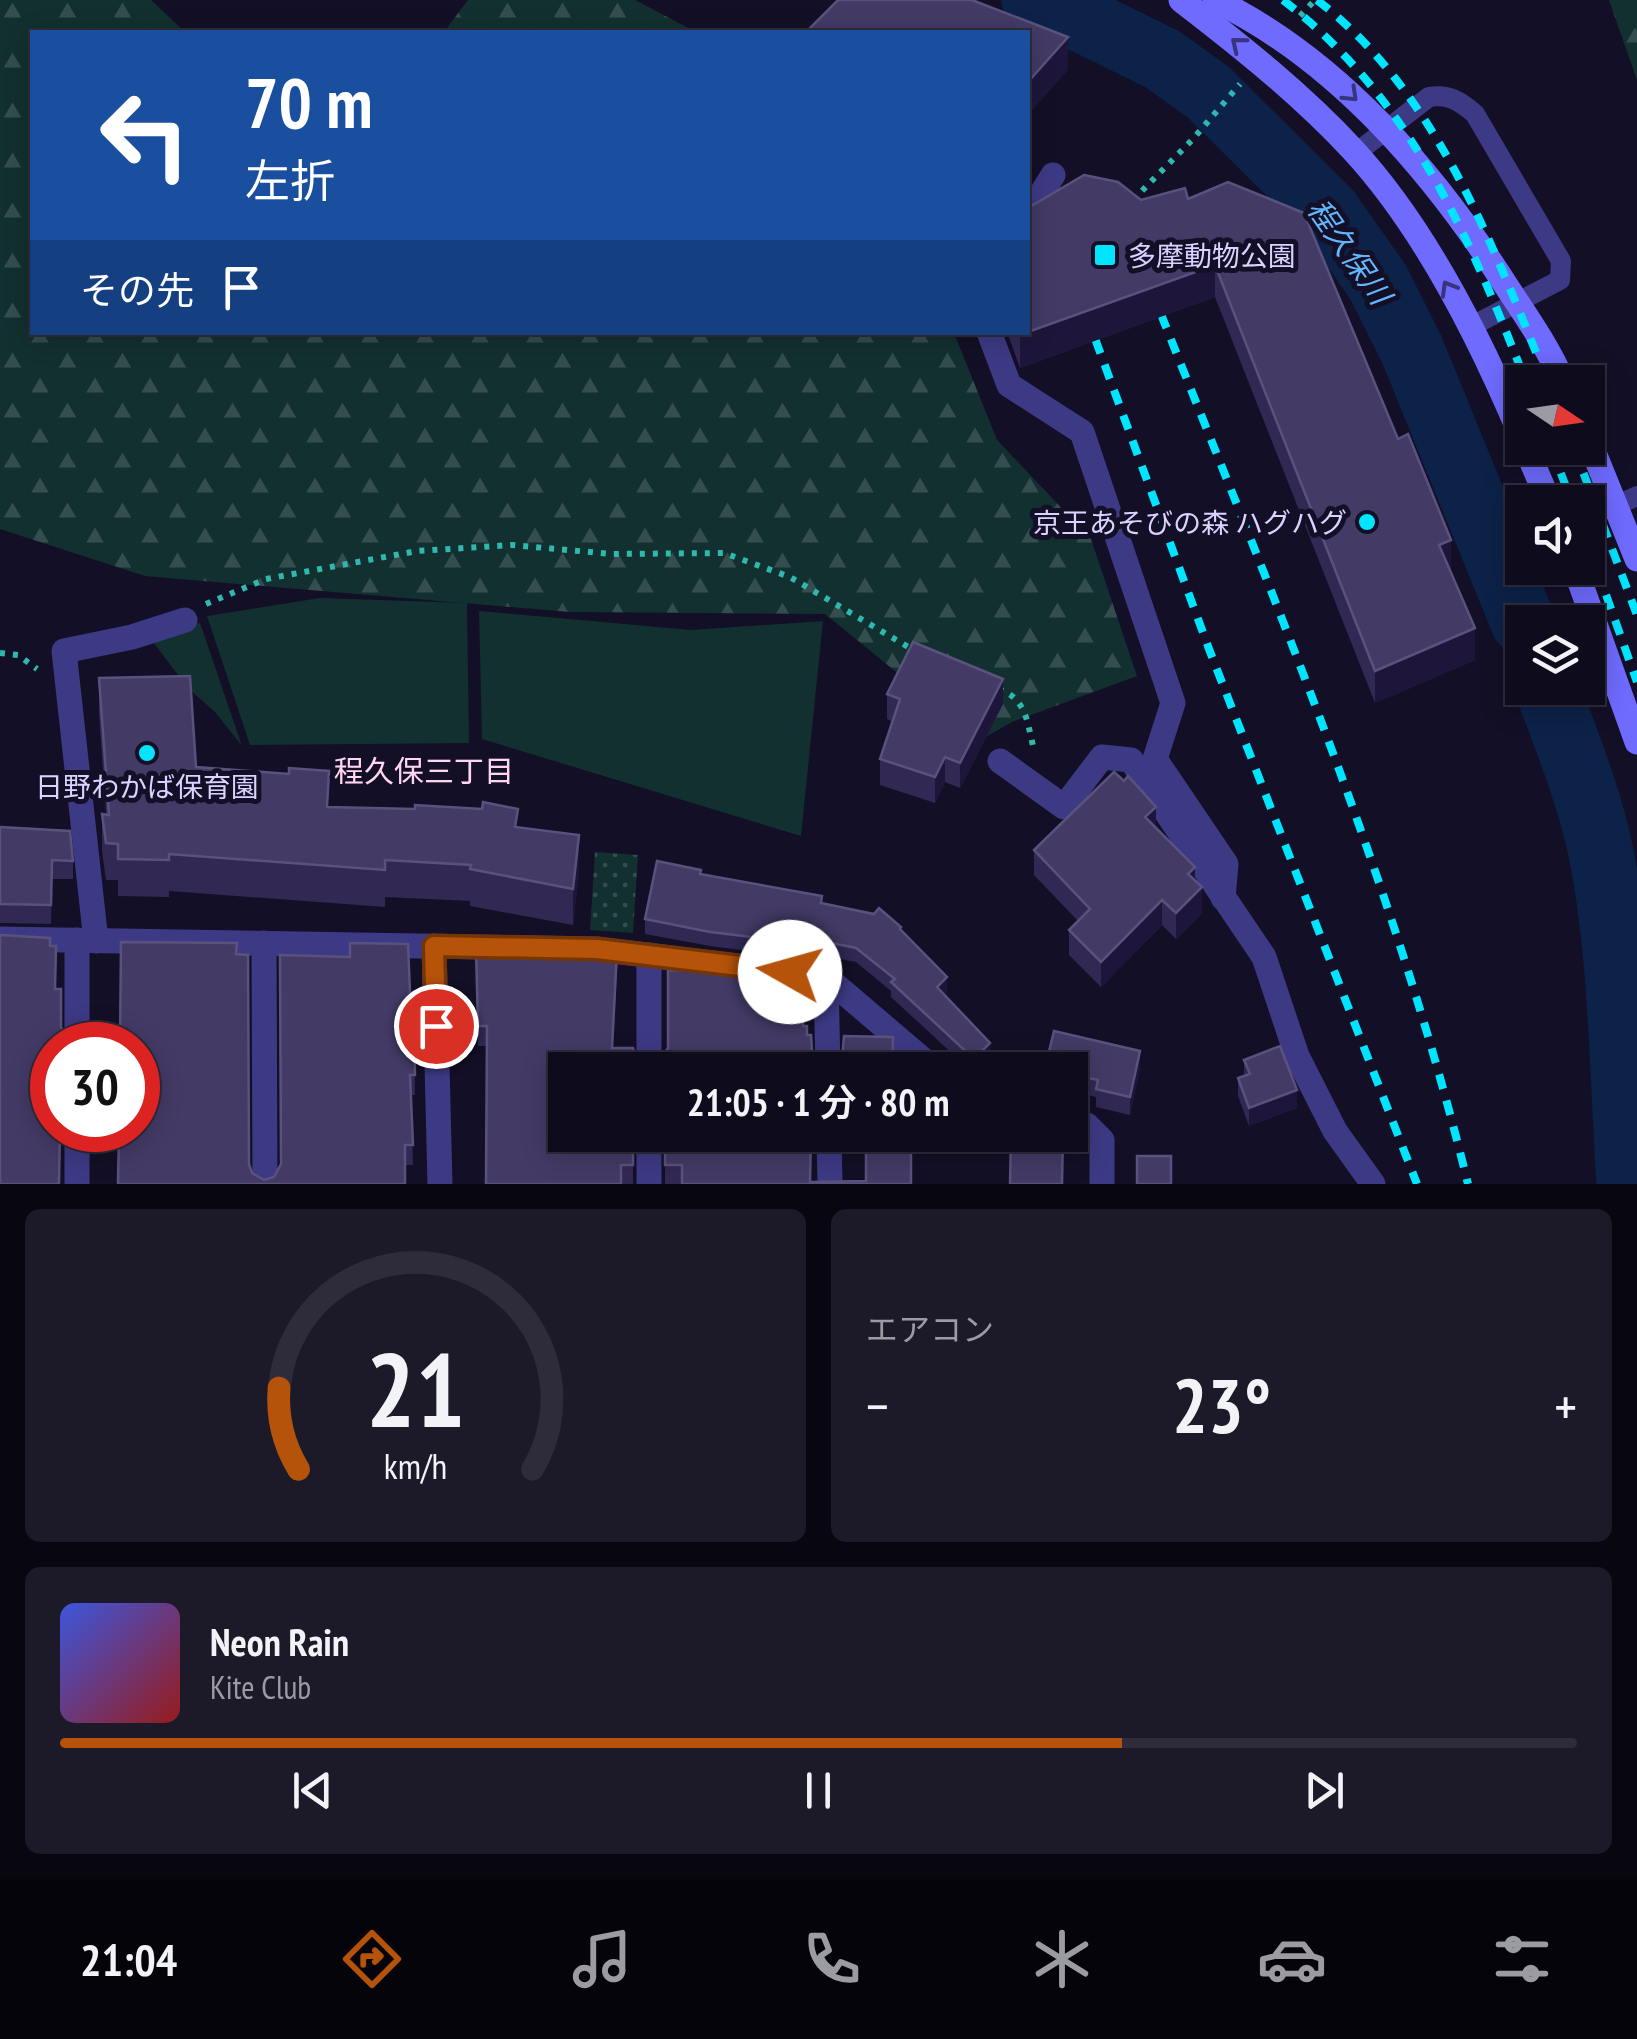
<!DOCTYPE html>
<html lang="ja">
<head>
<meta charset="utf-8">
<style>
  :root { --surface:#0e0b1c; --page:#1c1929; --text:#f1f3f6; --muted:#9b9ba3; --line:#2e2b3b; --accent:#b45309 }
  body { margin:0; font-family:"PT Sans Narrow","Noto Sans JP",sans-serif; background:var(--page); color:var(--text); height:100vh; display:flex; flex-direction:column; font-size:38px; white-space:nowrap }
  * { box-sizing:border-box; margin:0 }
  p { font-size:32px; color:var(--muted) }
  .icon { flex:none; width:55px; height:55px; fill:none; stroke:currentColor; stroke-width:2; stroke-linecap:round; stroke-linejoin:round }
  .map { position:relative; height:1184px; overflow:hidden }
  .side { display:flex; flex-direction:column; gap:25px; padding:25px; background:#08060f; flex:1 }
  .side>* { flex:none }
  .guide { position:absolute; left:30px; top:30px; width:1000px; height:305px; border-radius:0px; box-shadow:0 5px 25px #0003,0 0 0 2px var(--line); background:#1a4fa0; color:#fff; overflow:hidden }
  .needle { width:65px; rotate:103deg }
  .tools { position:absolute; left:1505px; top:365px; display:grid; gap:20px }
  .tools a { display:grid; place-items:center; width:100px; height:100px; border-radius:0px; background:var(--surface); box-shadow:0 5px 25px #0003,0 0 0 2px var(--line); font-size:50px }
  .speed { position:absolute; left:30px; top:1022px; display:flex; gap:20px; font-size:50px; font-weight:700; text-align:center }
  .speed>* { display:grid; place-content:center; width:130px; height:130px; border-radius:50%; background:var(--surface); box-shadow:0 5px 25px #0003,0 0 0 2px var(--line); line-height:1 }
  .speed .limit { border:15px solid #d22; background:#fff; color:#111 }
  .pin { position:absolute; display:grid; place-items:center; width:85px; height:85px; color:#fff; margin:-42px; border:5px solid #fff; border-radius:50%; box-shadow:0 2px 10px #0007 }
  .me { position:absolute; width:110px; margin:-55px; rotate:277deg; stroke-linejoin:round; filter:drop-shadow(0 0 8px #0008) }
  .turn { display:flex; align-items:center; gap:35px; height:210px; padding:0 50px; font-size:45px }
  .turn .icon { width:130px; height:130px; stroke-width:2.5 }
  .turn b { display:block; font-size:70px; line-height:85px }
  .then { display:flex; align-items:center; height:95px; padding:0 50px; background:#0003; gap:20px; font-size:38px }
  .big { font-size:75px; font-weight:600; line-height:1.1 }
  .side .tile { flex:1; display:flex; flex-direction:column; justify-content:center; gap:15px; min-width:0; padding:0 35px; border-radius:15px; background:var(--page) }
  .side .dial { align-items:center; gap:0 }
  .dial svg { height:260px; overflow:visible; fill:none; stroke:var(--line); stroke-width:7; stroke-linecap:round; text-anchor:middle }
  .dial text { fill:var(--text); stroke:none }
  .song { display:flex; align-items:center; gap:30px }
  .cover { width:120px; height:120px; border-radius:15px; background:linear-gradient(135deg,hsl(230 70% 55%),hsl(0 70% 35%)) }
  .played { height:10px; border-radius:5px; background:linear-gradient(90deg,var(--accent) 70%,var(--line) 70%) }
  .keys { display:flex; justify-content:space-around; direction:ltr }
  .heat { display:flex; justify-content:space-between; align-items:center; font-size:55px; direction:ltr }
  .side .tiles { flex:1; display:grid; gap:25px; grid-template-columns:1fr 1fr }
  .tile:last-child { grid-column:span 2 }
  .trip { position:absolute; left:548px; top:1052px; width:540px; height:100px; border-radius:0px; background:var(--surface); box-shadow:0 5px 25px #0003,0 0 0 2px var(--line); font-weight:600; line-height:100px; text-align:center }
  .menu { display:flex; height:160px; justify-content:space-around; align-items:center; background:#06040b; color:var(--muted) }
  .menu .icon { width:70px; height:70px }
  .menu .active { color:var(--accent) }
  .menu b { font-size:45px; color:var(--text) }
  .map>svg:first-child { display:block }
  .grass { fill:#12302f }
  .forest { fill:url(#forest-firs) }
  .park { fill:url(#park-dots) }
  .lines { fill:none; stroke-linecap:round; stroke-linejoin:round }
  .river { stroke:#0c2248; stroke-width:65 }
  .path { stroke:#2fb8b0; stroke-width:6; stroke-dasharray:5 8; stroke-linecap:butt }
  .lane { stroke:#3d3a85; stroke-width:20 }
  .street { stroke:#3d3a85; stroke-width:25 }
  .secondary { stroke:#6f6bff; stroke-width:25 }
  .rail { stroke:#00e5ff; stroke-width:8; stroke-dasharray:15 12; stroke-linecap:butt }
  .wall { fill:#312854 }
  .shaded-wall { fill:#1d163a }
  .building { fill:#433a66; stroke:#5a527e; stroke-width:2.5 }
  .oneway { stroke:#38347d }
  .route-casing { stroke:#753606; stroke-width:25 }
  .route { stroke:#b45309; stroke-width:18 }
  .poi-dot { fill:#00e5ff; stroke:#130f26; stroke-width:4 }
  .labels { text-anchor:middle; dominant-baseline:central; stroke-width:10; stroke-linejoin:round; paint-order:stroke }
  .poi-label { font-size:28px; fill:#d9d4ff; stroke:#130f26; text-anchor:start }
  .water-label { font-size:30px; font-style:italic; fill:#62b6ff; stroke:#130f26 }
  .neighbourhood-label { font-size:30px; fill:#ffd6f0; stroke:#130f26 }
</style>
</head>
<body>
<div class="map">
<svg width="1637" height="1184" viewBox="0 0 1637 1184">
  <defs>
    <pattern id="forest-firs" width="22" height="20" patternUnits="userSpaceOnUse" patternTransform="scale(2.5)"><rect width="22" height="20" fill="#12302f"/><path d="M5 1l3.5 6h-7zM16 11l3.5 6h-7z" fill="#344d4e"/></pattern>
    <pattern id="park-dots" width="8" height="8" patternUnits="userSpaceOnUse" patternTransform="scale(2.5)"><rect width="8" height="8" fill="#12302f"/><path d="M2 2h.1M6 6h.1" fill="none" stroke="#344d4e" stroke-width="1.8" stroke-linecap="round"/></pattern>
  </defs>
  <rect width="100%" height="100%" fill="#130f26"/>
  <g class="grass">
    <path d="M 320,598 L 467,603 L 469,743 L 250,745 L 207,616 Z"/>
    <path d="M 479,611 L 691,630 L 823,621 L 801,836 L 482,739 Z"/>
    <path d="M 200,623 L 242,746 L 215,712 L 188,688 L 147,634 Z"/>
  </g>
  <g class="forest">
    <path d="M 0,0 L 151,0 L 185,32 L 32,32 L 32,332 L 954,333 L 997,440 L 1091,539 L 1137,676 L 1012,722 L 952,756 L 927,697 L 825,614 L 570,612 L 145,576 L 0,529 Z"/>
    <path d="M 468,0 L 635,0 L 696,32 L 444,32 Z"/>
    <path d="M 1609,0 L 1637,0 L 1637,80 Z"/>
  </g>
  <path class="park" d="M 595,852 L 638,855 L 633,933 L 590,930 Z"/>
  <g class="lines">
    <g class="river">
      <path d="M 1034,0 L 1058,8 L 1162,59 L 1208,92 L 1328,211 L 1378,282 L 1412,350 L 1523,622"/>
      <path d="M 1547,688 C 1568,744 1592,803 1603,863 C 1622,968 1622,1078 1629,1184"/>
    </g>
    <g class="path">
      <path d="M 1300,16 L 1315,0"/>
      <path d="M 1133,200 L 1193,139 L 1240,84"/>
      <path d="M 206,604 L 266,579 L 417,551 L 512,545 L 612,554 L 724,553 L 790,577 L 915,651"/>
      <path d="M 0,653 L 18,655 L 37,669"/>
      <path d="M 998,689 C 1026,698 1027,721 1033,746"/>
    </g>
    <g class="lane">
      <path d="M 1356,153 L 1429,97 C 1449,94 1460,101 1475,114 L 1561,261 L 1560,280 L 1470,327"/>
      <path d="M 1617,505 L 1637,496"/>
    </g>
    <g class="street">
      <path d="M 1028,215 L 1053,175"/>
      <path d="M 989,332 L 1009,385 L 1082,432 L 1173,703 L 1155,759 L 1226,864 L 1223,898"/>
      <path d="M 1000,761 L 1064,807 L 1102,757 L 1131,760 L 1264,957 L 1297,1056 L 1335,1131 L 1373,1184"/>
      <path d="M 0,939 L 597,949 L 826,977 L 935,1070"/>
      <path d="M 77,940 L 77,1045"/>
      <path d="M 96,941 L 64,651 L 132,637 L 185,620"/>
      <path d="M 264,943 L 265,1184"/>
      <path d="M 434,946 L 440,1184"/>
      <path d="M 826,977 L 828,1070"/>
      <path d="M 649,1070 L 649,955"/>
      <path d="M 1070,1120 L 1087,1125 L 1102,1140 L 1102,1184"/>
      <path d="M 77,1130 L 77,1184"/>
      <path d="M 829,1135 L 830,1184"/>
      <path d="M 649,1184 L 649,1135"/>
    </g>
    <g class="secondary">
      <path d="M 1181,0 C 1242,47 1301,94 1353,150 C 1426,229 1481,340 1522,438"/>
      <path d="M 1215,0 C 1338,60 1432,170 1505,284 C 1526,316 1548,347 1563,382"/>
      <path d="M 1588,438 L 1637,559"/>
      <path d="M 1526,448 L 1549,502"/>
      <path d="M 1575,568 L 1637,742"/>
    </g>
    <g class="rail">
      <path d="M 1283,0 C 1412,100 1469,236 1526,382"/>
      <path d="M 1317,0 C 1438,93 1493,247 1548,382"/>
      <path d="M 1151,289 C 1267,583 1393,876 1468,1184"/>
      <path d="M 1086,314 L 1209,649 L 1417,1184"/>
      <path d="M 1551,448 L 1572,502"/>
      <path d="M 1574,448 L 1637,615"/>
      <path d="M 1588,544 L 1637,682"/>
    </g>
  </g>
  <g class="wall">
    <path d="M 1188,199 L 1451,572 L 1475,660 L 1375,703 L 1215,297 L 1020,368 L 1007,332 L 1028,332 L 1141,200 Z"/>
    <path d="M 99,678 L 196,767 L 329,807 L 518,827 L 579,872 L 573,925 L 470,906 L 470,901 L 385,897 L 385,907 L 169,891 L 169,897 L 118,896 L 118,880 L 106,880 L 102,851 L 102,814 L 106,814 L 99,715 Z"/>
    <path d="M 887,694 L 1003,704 L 960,788 L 945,782 L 935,803 L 880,785 L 880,759 L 893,722 L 887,719 Z"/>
    <path d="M 0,827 L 73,861 L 73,879 L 52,879 L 51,924 L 0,923 Z"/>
    <path d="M 1156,828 L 1195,881 L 1202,913 L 1176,939 L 1162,925 L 1101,987 L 1069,955 L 1069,930 L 1078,921 L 1034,875 L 1034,850 Z"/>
    <path d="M 701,874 L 822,904 L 901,930 L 947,991 L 944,994 L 990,1057 L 977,1070 L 970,1070 L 891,997 L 891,991 L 856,962 L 802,952 L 802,958 L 710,946 L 645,934 L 645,919 Z"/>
    <path d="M 476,950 L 617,970 L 613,1048 L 648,1067 L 803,1026 L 812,1052 L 819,1064 L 829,1067 L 893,1070 L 565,1070 L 625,1137 L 633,1137 L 633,1184 L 486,1184 L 487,1046 L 478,1046 Z"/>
    <path d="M 236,954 L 249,1164 L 252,1173 L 264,1180 L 274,1177 L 411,1016 L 414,1016 L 415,1095 L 411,1095 L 413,1165 L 405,1165 L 405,1184 L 118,1184 Z"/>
    <path d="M 1054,1031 L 1140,1068 L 1130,1115 L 1096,1107 L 1096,1097 L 1070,1091 L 1070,1070 L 1045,1070 Z"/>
    <path d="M 1244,1060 L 1297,1108 L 1249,1126 L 1238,1096 L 1238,1078 L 1244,1076 Z"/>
    <path d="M 866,1135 L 979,1135 L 979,1146 L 911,1147 L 911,1184 L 665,1184 L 665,1137 L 700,1137 L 811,1182 L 866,1181 Z"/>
  </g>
  <g class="shaded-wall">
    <path d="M 1068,37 L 1068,70 L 1028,115 L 1028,82 Z"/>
    <path d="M 1215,265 L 1215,297 L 1020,368 L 1020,335 Z"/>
    <path d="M 1451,540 L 1451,573 L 1439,545 Z"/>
    <path d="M 1475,628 L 1475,660 L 1375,703 L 1375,671 Z"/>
    <path d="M 1003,679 L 1003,704 L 960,788 L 960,763 Z"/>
    <path d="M 945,757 L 945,782 L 935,803 L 935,777 Z"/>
    <path d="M 1156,807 L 1156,832 L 1145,817 Z"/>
    <path d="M 579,835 L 579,872 L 573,925 L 573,889 Z"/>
    <path d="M 1195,867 L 1195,892 L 1188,874 Z"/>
    <path d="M 1202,887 L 1202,913 L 1176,939 L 1176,913 Z"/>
    <path d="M 1162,900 L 1162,925 L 1101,987 L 1101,962 Z"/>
    <path d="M 947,977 L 947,991 L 937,1001 L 937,987 Z"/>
    <path d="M 990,1043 L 990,1057 L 977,1070 L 974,1070 L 974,1059 Z"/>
    <path d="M 1140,1051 L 1140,1068 L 1130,1115 L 1130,1097 Z"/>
    <path d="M 1297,1090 L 1297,1108 L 1249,1126 L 1249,1108 Z"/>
  </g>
  <g class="building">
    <path d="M 838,0 L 972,0 L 1068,37 L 1028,82 L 1028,32 L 806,32 Z"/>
    <path d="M 1084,175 L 1118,182 L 1141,200 L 1185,188 L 1188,199 L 1228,182 L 1304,213 L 1398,439 L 1408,434 L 1451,540 L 1439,545 L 1475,628 L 1375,671 L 1215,265 L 1028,332 L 1028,208 Z"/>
    <path d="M 913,642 L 1003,679 L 960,763 L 945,757 L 935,777 L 880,759 L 900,699 L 887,694 Z"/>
    <path d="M 190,676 L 196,767 L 289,774 L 289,768 L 329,771 L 327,807 L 415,809 L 415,805 L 482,809 L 483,802 L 518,809 L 515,827 L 579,835 L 573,889 L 470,869 L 471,865 L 385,860 L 385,870 L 169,854 L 169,860 L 118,859 L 118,844 L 106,843 L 102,814 L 109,815 L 99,678 Z"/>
    <path d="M 1114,772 L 1124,781 L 1128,776 L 1156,807 L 1145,817 L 1195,867 L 1188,874 L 1202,887 L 1176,913 L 1162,900 L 1101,962 L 1069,930 L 1090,909 L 1034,850 Z"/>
    <path d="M 0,827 L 70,831 L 73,861 L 52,860 L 51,905 L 0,904 Z"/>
    <path d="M 657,861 L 701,870 L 700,874 L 822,896 L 821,903 L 874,914 L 879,908 L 901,927 L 900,929 L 947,977 L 937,987 L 990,1043 L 974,1059 L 891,982 L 895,979 L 856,948 L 802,937 L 802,943 L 710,932 L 645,919 Z"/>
    <path d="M 0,935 L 50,938 L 50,946 L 56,946 L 55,989 L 61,989 L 61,1027 L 67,1039 L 66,1045 L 52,1045 L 52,1130 L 60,1130 L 59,1184 L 0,1184 Z"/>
    <path d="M 121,942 L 237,943 L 236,954 L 248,955 L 249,1164 L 252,1173 L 264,1180 L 274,1177 L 281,1164 L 280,955 L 350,957 L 350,943 L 408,944 L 411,1016 L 414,1016 L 415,1075 L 410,1075 L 413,1145 L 405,1145 L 405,1184 L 118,1184 L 119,1130 L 138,1130 L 138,1045 L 120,1045 Z"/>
    <path d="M 476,950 L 617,951 L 612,1048 L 633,1048 L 636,1059 L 648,1067 L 658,1064 L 668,1048 L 668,970 L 802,972 L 803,1026 L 807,1026 L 807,1035 L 811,1035 L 812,1052 L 819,1064 L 829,1067 L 842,1059 L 844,1036 L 893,1037 L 892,1070 L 565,1070 L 565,1135 L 625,1135 L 624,1137 L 633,1137 L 633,1165 L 621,1165 L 621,1184 L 486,1184 L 487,1026 L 478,1026 Z"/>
    <path d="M 1054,1031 L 1140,1051 L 1130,1097 L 1096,1089 L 1098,1080 L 1070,1074 L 1070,1070 L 1054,1070 L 1045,1068 Z"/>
    <path d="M 1280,1046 L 1297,1090 L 1249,1108 L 1238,1078 L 1250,1074 L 1244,1060 Z"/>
    <path d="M 700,1135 L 811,1135 L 810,1182 L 866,1181 L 866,1135 L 911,1135 L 911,1184 L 682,1184 L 682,1165 L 665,1165 L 665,1137 L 700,1137 Z"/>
    <path d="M 1011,1135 L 1063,1135 L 1062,1184 L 1010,1184 Z"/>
    <rect x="1137" y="1156" width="34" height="28"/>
  </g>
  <defs><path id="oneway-chevron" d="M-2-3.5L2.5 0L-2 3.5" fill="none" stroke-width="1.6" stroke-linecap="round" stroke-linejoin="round" transform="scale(2.5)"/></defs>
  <g class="oneway">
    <use href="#oneway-chevron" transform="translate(1238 44) rotate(-141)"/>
    <use href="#oneway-chevron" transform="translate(1351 95) rotate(44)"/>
    <use href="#oneway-chevron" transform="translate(1448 288) rotate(-120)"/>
  </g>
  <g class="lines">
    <defs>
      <path id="route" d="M 436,1026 L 434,946 L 597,949 L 790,972"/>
    </defs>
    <use href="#route" class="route-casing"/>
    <use href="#route" class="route"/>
  </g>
  <g class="poi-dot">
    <rect x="1093" y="243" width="24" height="24" rx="5"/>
    <circle cx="1367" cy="522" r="10"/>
    <circle cx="147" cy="753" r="10"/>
  </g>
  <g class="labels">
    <g class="poi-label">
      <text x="1128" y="255">多摩動物公園</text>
      <text x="1347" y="522" text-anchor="end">京王あそびの森 ハグハグ</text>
      <text x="147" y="786" text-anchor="middle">日野わかば保育園</text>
    </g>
    <g class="water-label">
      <text transform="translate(1350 251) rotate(55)">程久保川</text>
    </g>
    <g class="neighbourhood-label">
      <text x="424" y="770">程久保三丁目</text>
    </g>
  </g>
</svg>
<div class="tools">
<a><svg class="needle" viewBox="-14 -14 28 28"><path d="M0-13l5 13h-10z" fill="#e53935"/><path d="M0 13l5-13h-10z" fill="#9b9ba3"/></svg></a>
<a><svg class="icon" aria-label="sound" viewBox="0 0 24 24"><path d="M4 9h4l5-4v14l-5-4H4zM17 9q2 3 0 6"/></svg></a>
<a><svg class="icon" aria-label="layers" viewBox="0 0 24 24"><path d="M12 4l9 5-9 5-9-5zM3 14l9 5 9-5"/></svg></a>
</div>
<div class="speed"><div class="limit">30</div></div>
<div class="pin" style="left:436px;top:1026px;background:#d93025"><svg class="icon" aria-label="arrive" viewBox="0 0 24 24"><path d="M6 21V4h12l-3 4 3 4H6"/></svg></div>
<svg class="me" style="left:790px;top:972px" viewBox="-20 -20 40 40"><circle r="19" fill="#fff"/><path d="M0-13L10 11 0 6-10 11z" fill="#b45309"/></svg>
<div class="trip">21:05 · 1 分 · 80 m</div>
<div class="guide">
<div class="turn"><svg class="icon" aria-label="left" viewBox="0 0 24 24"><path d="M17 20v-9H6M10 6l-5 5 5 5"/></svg><div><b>70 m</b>左折</div></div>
<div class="then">その先<svg class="icon" aria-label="arrive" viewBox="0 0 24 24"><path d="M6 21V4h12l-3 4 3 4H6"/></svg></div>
</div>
</div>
<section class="side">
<div class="tiles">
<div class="tile dial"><svg viewBox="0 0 100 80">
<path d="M14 69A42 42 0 1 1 86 69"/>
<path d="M14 69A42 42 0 0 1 8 44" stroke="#b45309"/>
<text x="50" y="56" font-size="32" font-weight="700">21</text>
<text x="50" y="72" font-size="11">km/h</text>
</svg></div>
<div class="tile"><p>エアコン</p>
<div class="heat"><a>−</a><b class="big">23°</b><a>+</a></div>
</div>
<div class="tile">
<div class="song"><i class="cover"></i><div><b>Neon Rain</b><p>Kite Club</p></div></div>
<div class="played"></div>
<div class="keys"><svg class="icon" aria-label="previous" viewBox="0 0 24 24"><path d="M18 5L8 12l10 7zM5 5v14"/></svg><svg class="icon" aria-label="pause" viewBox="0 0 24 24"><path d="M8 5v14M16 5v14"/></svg><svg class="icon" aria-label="next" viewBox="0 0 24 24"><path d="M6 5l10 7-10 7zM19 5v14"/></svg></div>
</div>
</div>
</section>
<nav class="menu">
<b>21:04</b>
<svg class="icon active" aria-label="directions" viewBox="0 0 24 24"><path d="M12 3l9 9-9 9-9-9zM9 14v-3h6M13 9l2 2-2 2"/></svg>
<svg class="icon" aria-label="music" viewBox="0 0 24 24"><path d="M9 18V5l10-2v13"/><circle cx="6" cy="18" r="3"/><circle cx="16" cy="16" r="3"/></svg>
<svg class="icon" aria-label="phone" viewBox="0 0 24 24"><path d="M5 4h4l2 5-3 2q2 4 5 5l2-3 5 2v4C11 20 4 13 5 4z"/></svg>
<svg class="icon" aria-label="climate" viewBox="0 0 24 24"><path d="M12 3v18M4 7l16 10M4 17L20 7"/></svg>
<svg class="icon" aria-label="car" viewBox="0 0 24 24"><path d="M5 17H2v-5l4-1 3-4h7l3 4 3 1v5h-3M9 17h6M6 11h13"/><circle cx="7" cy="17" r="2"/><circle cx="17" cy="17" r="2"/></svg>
<svg class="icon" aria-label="filters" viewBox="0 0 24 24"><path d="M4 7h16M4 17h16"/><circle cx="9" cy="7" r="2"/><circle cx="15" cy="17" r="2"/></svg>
</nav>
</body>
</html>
